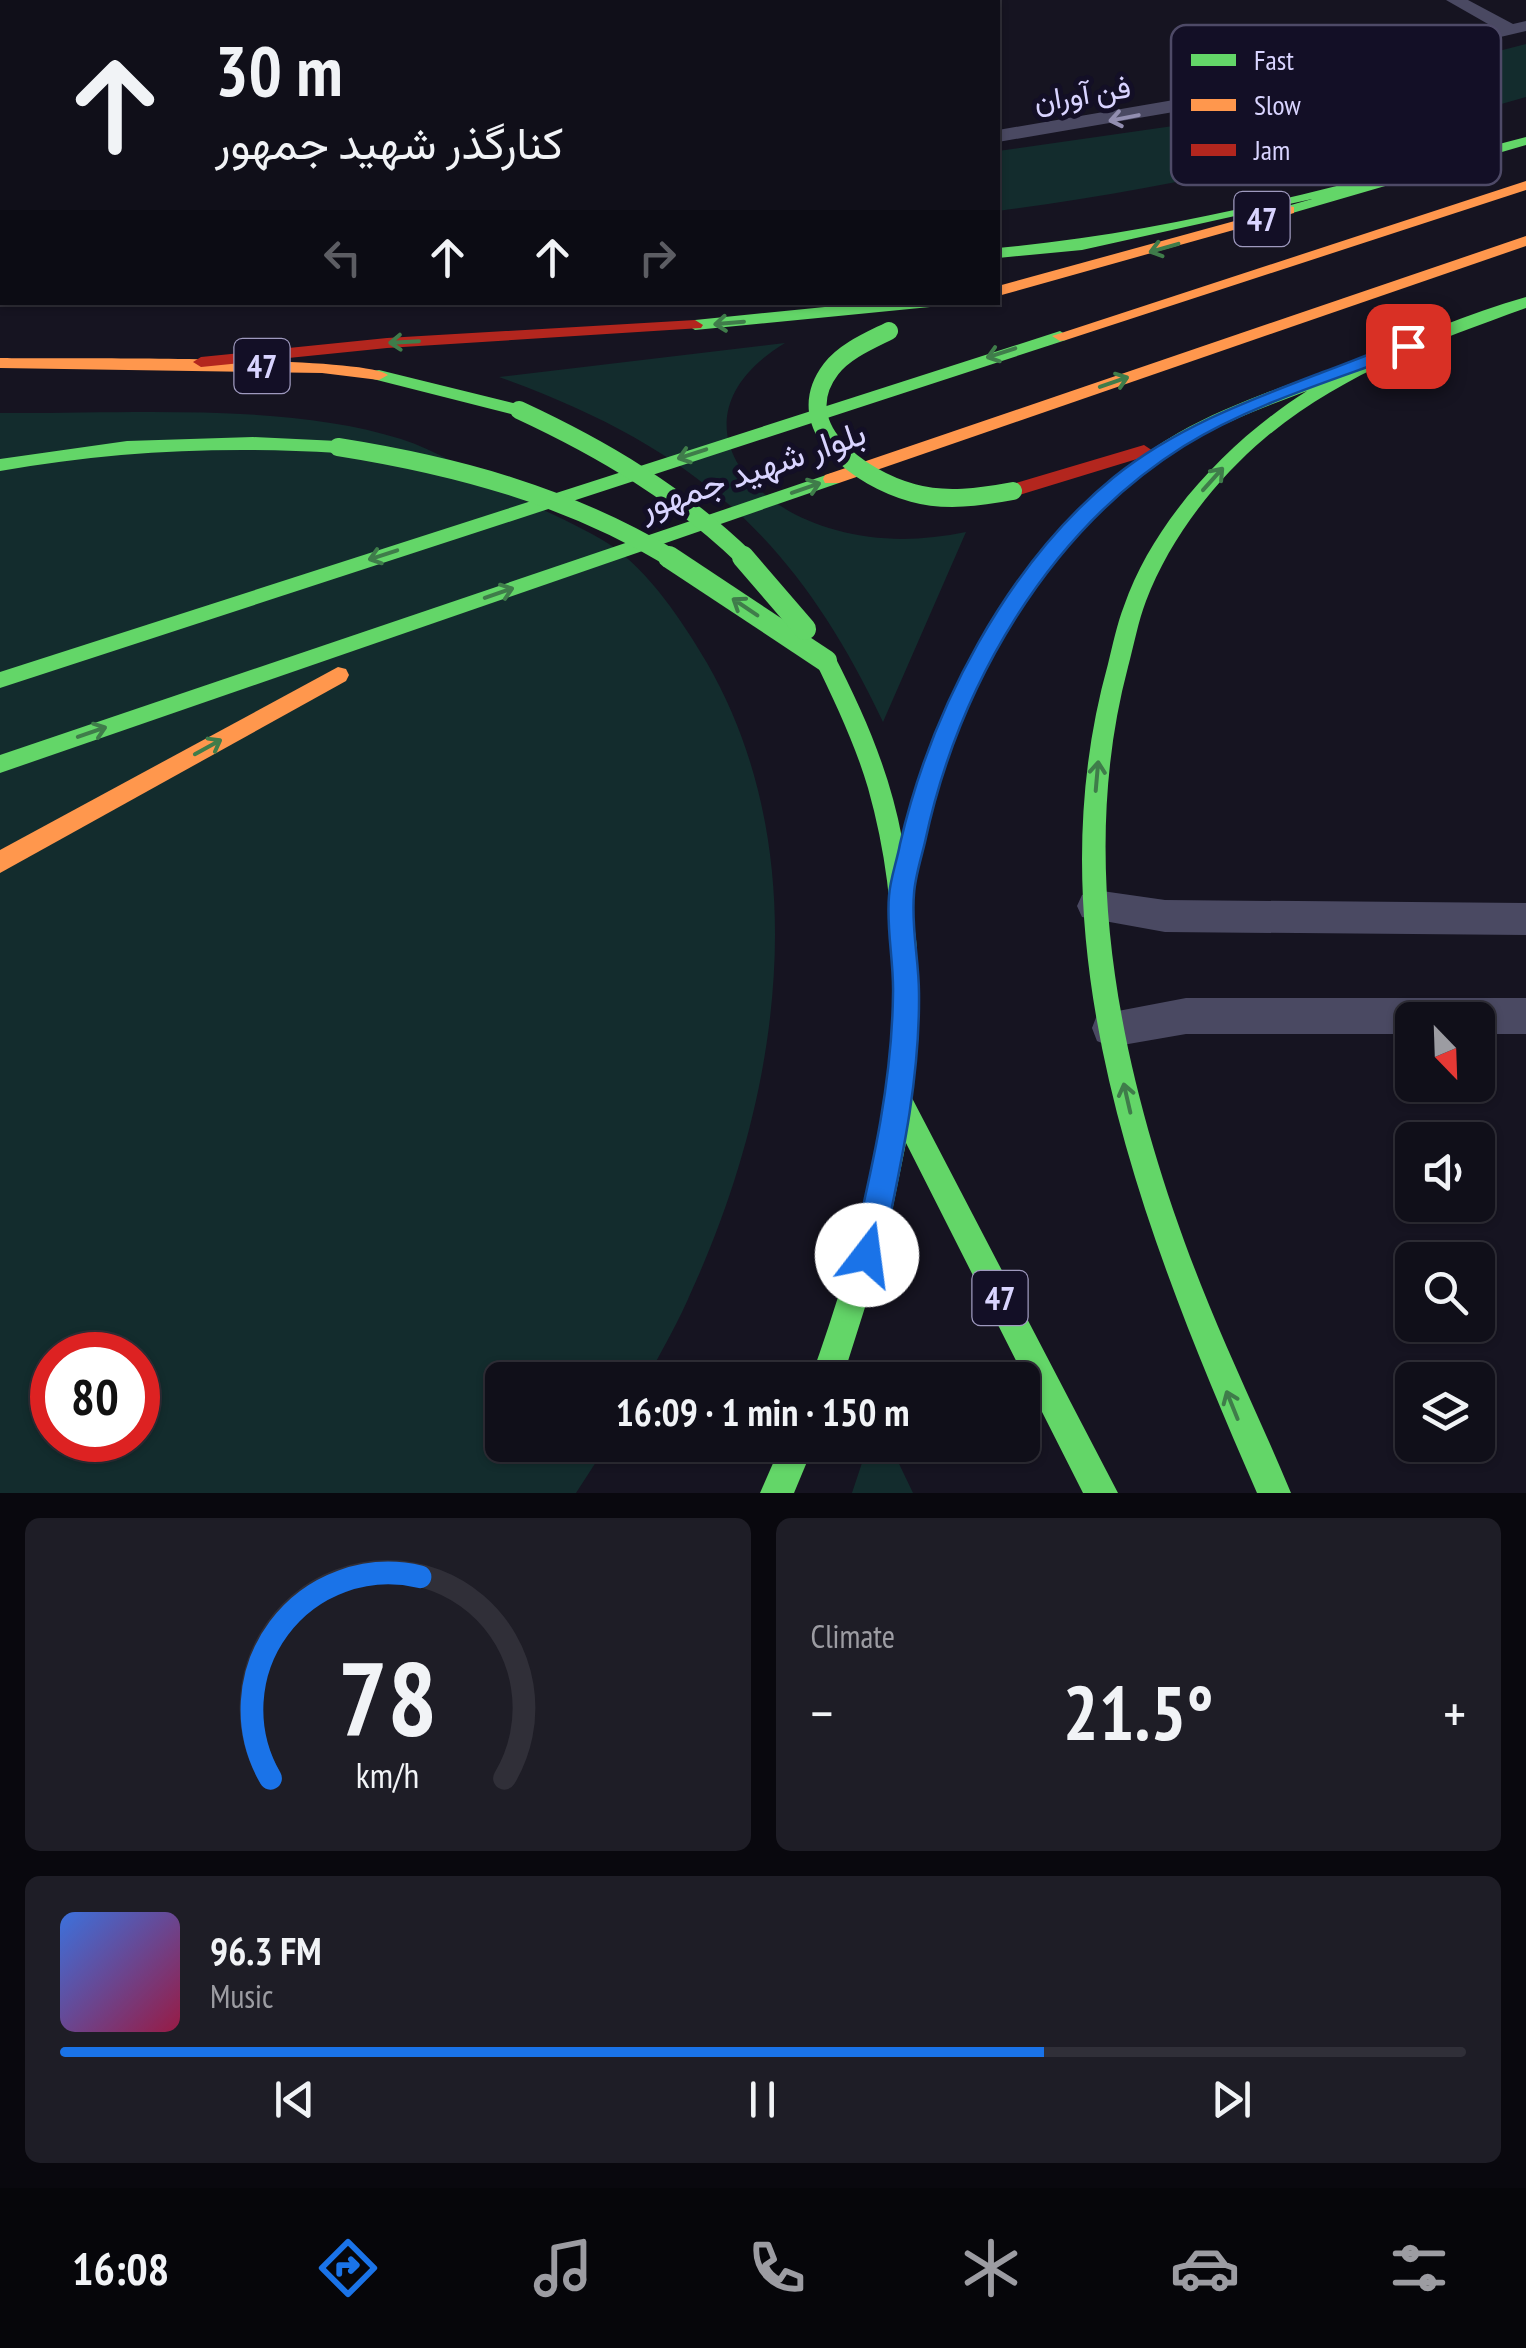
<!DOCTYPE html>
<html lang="en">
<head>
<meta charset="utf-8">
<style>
  :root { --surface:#100f19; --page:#1e1d26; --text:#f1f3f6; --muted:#9c9ca2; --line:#302f38; --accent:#1a73e8 }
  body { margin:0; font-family:"PT Sans Narrow",Vazirmatn,sans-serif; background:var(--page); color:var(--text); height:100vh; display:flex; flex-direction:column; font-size:38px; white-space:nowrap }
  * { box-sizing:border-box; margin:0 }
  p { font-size:32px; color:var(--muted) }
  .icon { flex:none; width:55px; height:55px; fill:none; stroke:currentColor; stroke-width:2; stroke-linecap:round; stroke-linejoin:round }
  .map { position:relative; height:1493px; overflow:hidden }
  .side { display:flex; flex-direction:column; gap:25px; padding:25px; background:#09080e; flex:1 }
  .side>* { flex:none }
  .hud { position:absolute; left:0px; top:0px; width:1000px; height:305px; box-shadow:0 2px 8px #0004,0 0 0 2px var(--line); background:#100f19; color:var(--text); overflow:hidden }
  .needle { width:65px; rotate:157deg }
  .tools { position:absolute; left:1395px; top:1002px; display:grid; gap:20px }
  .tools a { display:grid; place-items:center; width:100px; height:100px; border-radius:15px; background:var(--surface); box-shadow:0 2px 8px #0004,0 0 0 2px var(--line); font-size:50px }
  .speed { position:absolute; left:30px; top:1332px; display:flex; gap:20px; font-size:50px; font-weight:700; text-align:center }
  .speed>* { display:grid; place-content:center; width:130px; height:130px; border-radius:50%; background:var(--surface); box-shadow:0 2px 8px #0004,0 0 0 2px var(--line); line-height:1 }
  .speed .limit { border:15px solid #d22; background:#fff; color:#111 }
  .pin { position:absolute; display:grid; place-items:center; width:85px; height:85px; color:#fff; margin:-42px; border-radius:20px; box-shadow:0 5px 15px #0006 }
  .me { position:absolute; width:110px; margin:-55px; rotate:15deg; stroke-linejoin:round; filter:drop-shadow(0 0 8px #0008) }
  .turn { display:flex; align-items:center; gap:35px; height:210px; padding:0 50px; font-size:45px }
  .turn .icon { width:130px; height:130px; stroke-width:2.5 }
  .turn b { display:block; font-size:70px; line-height:85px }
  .lanes { display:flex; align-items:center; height:95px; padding:0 50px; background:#0003; justify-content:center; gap:50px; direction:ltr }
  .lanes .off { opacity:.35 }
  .big { font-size:75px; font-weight:700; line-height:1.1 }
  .side .tile { flex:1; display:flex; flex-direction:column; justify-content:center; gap:15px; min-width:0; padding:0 35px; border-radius:15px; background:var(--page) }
  .side .dial { align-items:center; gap:0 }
  .dial svg { height:260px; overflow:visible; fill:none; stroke:var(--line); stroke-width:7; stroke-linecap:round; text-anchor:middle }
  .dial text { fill:var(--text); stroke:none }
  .song { display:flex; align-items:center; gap:30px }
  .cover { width:120px; height:120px; border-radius:15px; background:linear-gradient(135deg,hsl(220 70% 55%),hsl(340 70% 35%)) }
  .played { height:10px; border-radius:5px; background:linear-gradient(90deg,var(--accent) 70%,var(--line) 70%) }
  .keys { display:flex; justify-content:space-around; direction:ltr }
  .heat { display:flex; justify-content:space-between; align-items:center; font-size:55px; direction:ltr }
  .side .tiles { flex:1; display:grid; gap:25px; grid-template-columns:1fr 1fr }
  .tile:last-child { grid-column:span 2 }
  .trip { position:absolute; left:485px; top:1362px; width:555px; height:100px; border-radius:15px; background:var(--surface); box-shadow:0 2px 8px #0004,0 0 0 2px var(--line); font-weight:700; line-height:100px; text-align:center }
  .menu { display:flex; height:160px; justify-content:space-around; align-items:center; background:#06060a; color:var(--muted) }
  .menu .icon { width:70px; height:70px }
  .menu .current { color:var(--accent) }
  .menu b { font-size:45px; color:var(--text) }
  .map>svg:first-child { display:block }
  .green { fill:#132c2d; fill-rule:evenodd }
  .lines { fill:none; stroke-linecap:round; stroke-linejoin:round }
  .lane { fill:#4a4962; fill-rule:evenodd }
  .fast { fill:#63d668; fill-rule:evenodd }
  .slow { fill:#ff974d; fill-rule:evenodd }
  .jam { fill:#b3261e; fill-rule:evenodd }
  .fast-bridge-far1 { stroke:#63d668; stroke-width:18 }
  .fast-bridge { stroke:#63d668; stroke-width:22 }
  .wall { fill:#403d50 }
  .building { fill:#504e63; stroke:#66637b; stroke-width:2.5 }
  .oneway { stroke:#928eb0 }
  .oneway2 { stroke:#3f7c4a }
  .route { fill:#1a73e8; stroke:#114b97; stroke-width:2.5 }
  .labels { text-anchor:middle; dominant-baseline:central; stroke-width:10; stroke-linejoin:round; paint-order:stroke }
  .far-street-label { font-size:30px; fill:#d9d4ff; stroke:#130f26 }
  .shield { fill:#130f26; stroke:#9e99be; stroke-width:2.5 }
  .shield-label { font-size:32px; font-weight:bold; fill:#d9d4ff }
  .street-label { font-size:35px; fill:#d9d4ff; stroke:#130f26 }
  .key { fill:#130f26; stroke:#4e4a67; stroke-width:2.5 }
  .key-label { font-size:28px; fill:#d9d4ff }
</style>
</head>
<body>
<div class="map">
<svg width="1526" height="1493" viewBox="0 0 1526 1493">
  <rect width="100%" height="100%" fill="#161421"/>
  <g class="green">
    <path d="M 1526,44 L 1526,97 C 1353,147 1176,188 998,211 L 998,151 L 1250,115 Z"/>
    <path d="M 785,343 C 676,409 735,503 836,530 C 879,542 922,541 966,532 L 883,722 C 796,537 692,446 499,377 Z"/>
    <path d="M 0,413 C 124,414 284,402 401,439 C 437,450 472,474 505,491 C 539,509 577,524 609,544 C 649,571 683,622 707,663 C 817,854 780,1097 692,1290 C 679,1321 662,1350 646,1380 L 502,1380 L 502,1445 L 607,1445 L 576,1493 L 0,1493 ZM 52,1355 L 138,1355 L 138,1440 L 52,1440 Z"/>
    <path d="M 868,1445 L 890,1445 L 913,1493 L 852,1493 Z"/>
  </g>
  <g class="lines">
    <g class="lane">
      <path d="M 331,0 L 349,0 L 350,2 L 333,2 Z"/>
      <path d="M 1446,0 L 1468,0 L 1513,24 L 1526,21 L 1526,31 L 1197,108 L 998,142 L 998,130 L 1197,96 L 1495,28 Z"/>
      <path d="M 1095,890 L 1165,900 L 1526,903 L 1526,935 L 1165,932 L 1082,917 L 1077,906 L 1082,895 Z"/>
      <path d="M 1186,998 L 1526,998 L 1526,1034 L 1478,1034 L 1478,1020 L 1412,1020 L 1412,1034 L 1186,1034 L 1111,1047 L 1097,1041 L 1092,1028 L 1097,1015 Z"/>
    </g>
    <g class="fast">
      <path d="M 1526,137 L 1526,145 L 1289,214 L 1284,213 L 1284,207 L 1312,199 L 1082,250 L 998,258 L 998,248 C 1175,232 1354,182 1526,137 Z"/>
      <path d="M 0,293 L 2,293 L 3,302 L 0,303 Z"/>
      <path d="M 1526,297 L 1526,308 C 1430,343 1345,372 1265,438 C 1215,480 1169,540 1146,601 C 1138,622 1134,645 1128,667 C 1074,871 1125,1092 1201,1285 C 1229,1356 1262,1423 1291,1493 L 1257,1493 C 1145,1236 1029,947 1108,664 C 1113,644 1117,624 1124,606 C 1154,519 1231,439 1307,391 C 1267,406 1226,421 1189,443 C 1063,519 976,650 937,791 C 929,823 913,869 912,902 C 912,919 917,937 917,954 C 919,1003 916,1050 912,1098 L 1118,1493 L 1083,1493 L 906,1143 L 886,1241 L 842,1380 L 810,1380 C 878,1193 924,985 868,788 C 855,744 835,702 815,661 L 818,655 L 834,655 C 864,713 890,773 902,838 C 942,676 1030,519 1178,433 C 1233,402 1295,383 1354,360 C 1411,339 1468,313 1526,297 Z"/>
      <path d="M 875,302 L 938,302 L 930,307 L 695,330 L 687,325 L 695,320 Z"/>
      <path d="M 1060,331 L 1068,336 L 1066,340 L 0,688 L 0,672 Z"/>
      <path d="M 379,370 L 525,406 L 528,410 L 519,416 L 373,379 L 373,371 Z"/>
      <path d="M 253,437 L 338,441 L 347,447 L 338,453 C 224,446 113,451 0,471 L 0,459 L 127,441 Z"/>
      <path d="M 832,473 L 839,475 L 839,483 L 0,773 L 0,755 Z"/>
      <path d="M 781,1445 L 814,1445 L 794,1493 L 760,1493 Z"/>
    </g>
    <g class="slow">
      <path d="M 1526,181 L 1526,190 L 1066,340 L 1060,341 L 1052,336 Z"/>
      <path d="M 1289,206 L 1294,207 L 1294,213 L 998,296 L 998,286 Z"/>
      <path d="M 1526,236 L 1526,246 L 839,483 L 825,483 L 823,479 L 825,475 Z"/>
      <path d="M 0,358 C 54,359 363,355 388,375 L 379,380 L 322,373 L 0,368 Z"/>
      <path d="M 338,667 L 346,669 L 349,675 L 346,681 L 0,873 L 0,850 Z"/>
    </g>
    <g class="jam">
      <path d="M 695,320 L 703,325 L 701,328 L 387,348 L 201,367 L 193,362 L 201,357 L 387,338 Z"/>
      <path d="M 1144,445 L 1153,451 L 1150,455 L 1013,497 L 1004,491 L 1006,486 Z"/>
    </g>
    <g class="fast-bridge-far1">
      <path d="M 889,331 C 869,341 845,351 831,369 C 787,427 861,479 913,493 C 945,502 981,497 1013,491"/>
      <path d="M 519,410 C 603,449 679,494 746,559"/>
      <path d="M 338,447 C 458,466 568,496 673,559"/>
    </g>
    <g class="fast-bridge">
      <path d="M 669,557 L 826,661"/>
      <path d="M 743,557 L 805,629"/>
    </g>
  </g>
  <path class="wall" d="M 2,135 L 2,204 L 0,200 L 0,137 Z"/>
  <path class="building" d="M 2,135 L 2,161 L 0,160 L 0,137 Z"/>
  <defs><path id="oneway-shaft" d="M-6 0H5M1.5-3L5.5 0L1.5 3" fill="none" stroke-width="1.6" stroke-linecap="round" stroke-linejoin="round" transform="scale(2.5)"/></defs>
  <use class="oneway" href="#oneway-shaft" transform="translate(1124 118) rotate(169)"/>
  <g class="oneway2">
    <use href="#oneway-shaft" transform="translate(1164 248) rotate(164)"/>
    <use href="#oneway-shaft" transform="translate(729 323) rotate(175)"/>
    <use href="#oneway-shaft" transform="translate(404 342) rotate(177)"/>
    <use href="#oneway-shaft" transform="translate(1001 353) rotate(162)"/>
    <use href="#oneway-shaft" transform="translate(1114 382) rotate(-19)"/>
    <use href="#oneway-shaft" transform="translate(692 454) rotate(162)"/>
    <use href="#oneway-shaft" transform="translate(1213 479) rotate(-48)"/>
    <use href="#oneway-shaft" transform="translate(806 488) rotate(-19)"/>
    <use href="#oneway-shaft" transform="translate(383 555) rotate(162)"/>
    <use href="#oneway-shaft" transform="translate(499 593) rotate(-19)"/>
    <use href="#oneway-shaft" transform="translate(745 607) rotate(-146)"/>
    <use href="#oneway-shaft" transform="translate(92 732) rotate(-19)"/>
    <use href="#oneway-shaft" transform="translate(208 747) rotate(-29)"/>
    <use href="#oneway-shaft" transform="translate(1097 776) rotate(-85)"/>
    <use href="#oneway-shaft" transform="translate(1127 1098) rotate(-103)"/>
    <use href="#oneway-shaft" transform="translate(1232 1405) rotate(-112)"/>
  </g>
  <path class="route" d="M 1408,341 L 1414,342 L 1414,350 C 1338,379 1253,403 1184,446 C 1047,532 958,687 925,842 C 921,859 915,877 914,894 C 911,927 919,961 919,993 C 920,1083 900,1168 882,1255 L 878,1266 L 867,1270 L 857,1266 L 852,1255 C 872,1168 892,1084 893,994 C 894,962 886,928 889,896 C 890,879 897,861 900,844 C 931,710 1006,565 1114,477 C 1176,427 1250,400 1323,372 C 1351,362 1380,349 1408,341 Z"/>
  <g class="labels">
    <g class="far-street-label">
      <text transform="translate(1082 93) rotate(-9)">فن آوران</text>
    </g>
    <g class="shield">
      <rect x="1234.5" y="192" width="55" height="54" rx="8"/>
      <rect x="234.5" y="339" width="55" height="54" rx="8"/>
      <rect x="972.5" y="1271" width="55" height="54" rx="8"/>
    </g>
    <g class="shield-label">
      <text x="1262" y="219">47</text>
      <text x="262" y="366">47</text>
      <text x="1000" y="1298">47</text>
    </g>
    <g class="street-label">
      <text transform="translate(752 469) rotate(-19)">بلوار شهید جمهور</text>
    </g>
  </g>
  <rect x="1171" y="25" width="330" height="160" rx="15" class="key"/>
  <rect x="1191" y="54" width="45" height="12" fill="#63d668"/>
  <rect x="1191" y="99" width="45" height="12" fill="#ff974d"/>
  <rect x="1191" y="144" width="45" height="12" fill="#b3261e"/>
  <g class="key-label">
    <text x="1254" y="70">Fast</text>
    <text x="1254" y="115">Slow</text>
    <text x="1254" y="160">Jam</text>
  </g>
</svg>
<div class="tools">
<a><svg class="needle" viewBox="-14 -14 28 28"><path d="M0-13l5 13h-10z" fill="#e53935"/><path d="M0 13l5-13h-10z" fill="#9c9ca2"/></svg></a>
<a><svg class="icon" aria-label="sound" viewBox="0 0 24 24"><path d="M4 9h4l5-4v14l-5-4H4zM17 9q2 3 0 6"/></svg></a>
<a><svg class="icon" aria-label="search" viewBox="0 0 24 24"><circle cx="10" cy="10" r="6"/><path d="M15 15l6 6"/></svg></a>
<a><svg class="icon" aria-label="layers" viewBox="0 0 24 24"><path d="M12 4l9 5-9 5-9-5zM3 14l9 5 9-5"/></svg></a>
</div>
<div class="speed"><div class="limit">80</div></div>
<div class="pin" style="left:1408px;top:346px;background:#d93025"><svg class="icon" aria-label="arrive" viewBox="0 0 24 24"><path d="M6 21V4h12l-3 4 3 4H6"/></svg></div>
<svg class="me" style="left:867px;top:1255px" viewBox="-20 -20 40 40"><circle r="19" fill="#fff"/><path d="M0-13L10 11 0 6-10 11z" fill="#1a73e8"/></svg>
<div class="trip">16:09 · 1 min · 150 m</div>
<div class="hud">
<div class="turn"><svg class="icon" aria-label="ahead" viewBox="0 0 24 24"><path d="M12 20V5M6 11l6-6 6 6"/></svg><div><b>30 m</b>کنارگذر شهید جمهور</div></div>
<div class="lanes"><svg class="icon off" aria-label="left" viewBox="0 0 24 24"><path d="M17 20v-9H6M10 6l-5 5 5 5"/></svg><svg class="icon" aria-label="ahead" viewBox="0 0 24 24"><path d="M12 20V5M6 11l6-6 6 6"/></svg><svg class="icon" aria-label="ahead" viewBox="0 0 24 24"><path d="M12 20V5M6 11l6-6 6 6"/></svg><svg class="icon off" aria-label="right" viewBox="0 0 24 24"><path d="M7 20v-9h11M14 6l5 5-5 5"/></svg></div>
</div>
</div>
<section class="side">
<div class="tiles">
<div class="tile dial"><svg viewBox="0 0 100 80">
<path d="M14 69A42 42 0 1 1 86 69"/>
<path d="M14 69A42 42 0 0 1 60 7" stroke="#1a73e8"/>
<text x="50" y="56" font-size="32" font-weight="700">78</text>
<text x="50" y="72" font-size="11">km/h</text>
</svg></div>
<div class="tile"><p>Climate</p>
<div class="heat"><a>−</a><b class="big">21.5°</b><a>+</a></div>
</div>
<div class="tile">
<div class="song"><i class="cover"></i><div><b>96.3 FM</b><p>Music</p></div></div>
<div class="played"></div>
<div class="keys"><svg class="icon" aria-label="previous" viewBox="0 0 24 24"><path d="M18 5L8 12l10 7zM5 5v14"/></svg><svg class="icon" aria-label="pause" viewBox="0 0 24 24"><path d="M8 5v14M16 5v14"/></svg><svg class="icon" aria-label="next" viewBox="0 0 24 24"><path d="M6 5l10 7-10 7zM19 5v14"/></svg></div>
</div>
</div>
</section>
<nav class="menu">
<b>16:08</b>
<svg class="icon current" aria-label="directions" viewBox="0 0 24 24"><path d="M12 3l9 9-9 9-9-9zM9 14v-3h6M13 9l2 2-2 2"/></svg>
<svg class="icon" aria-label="music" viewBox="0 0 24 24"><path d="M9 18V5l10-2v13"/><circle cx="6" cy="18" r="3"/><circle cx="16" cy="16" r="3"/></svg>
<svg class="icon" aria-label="phone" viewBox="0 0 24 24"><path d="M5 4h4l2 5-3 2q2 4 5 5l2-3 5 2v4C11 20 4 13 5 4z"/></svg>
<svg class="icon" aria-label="climate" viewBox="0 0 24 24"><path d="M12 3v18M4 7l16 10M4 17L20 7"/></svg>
<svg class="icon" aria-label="car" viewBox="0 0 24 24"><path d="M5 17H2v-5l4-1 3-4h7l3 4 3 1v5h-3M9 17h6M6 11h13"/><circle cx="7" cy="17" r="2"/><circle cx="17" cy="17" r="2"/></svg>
<svg class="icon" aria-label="filters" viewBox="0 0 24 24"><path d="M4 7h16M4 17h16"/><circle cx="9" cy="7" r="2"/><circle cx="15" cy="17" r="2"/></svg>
</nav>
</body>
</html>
